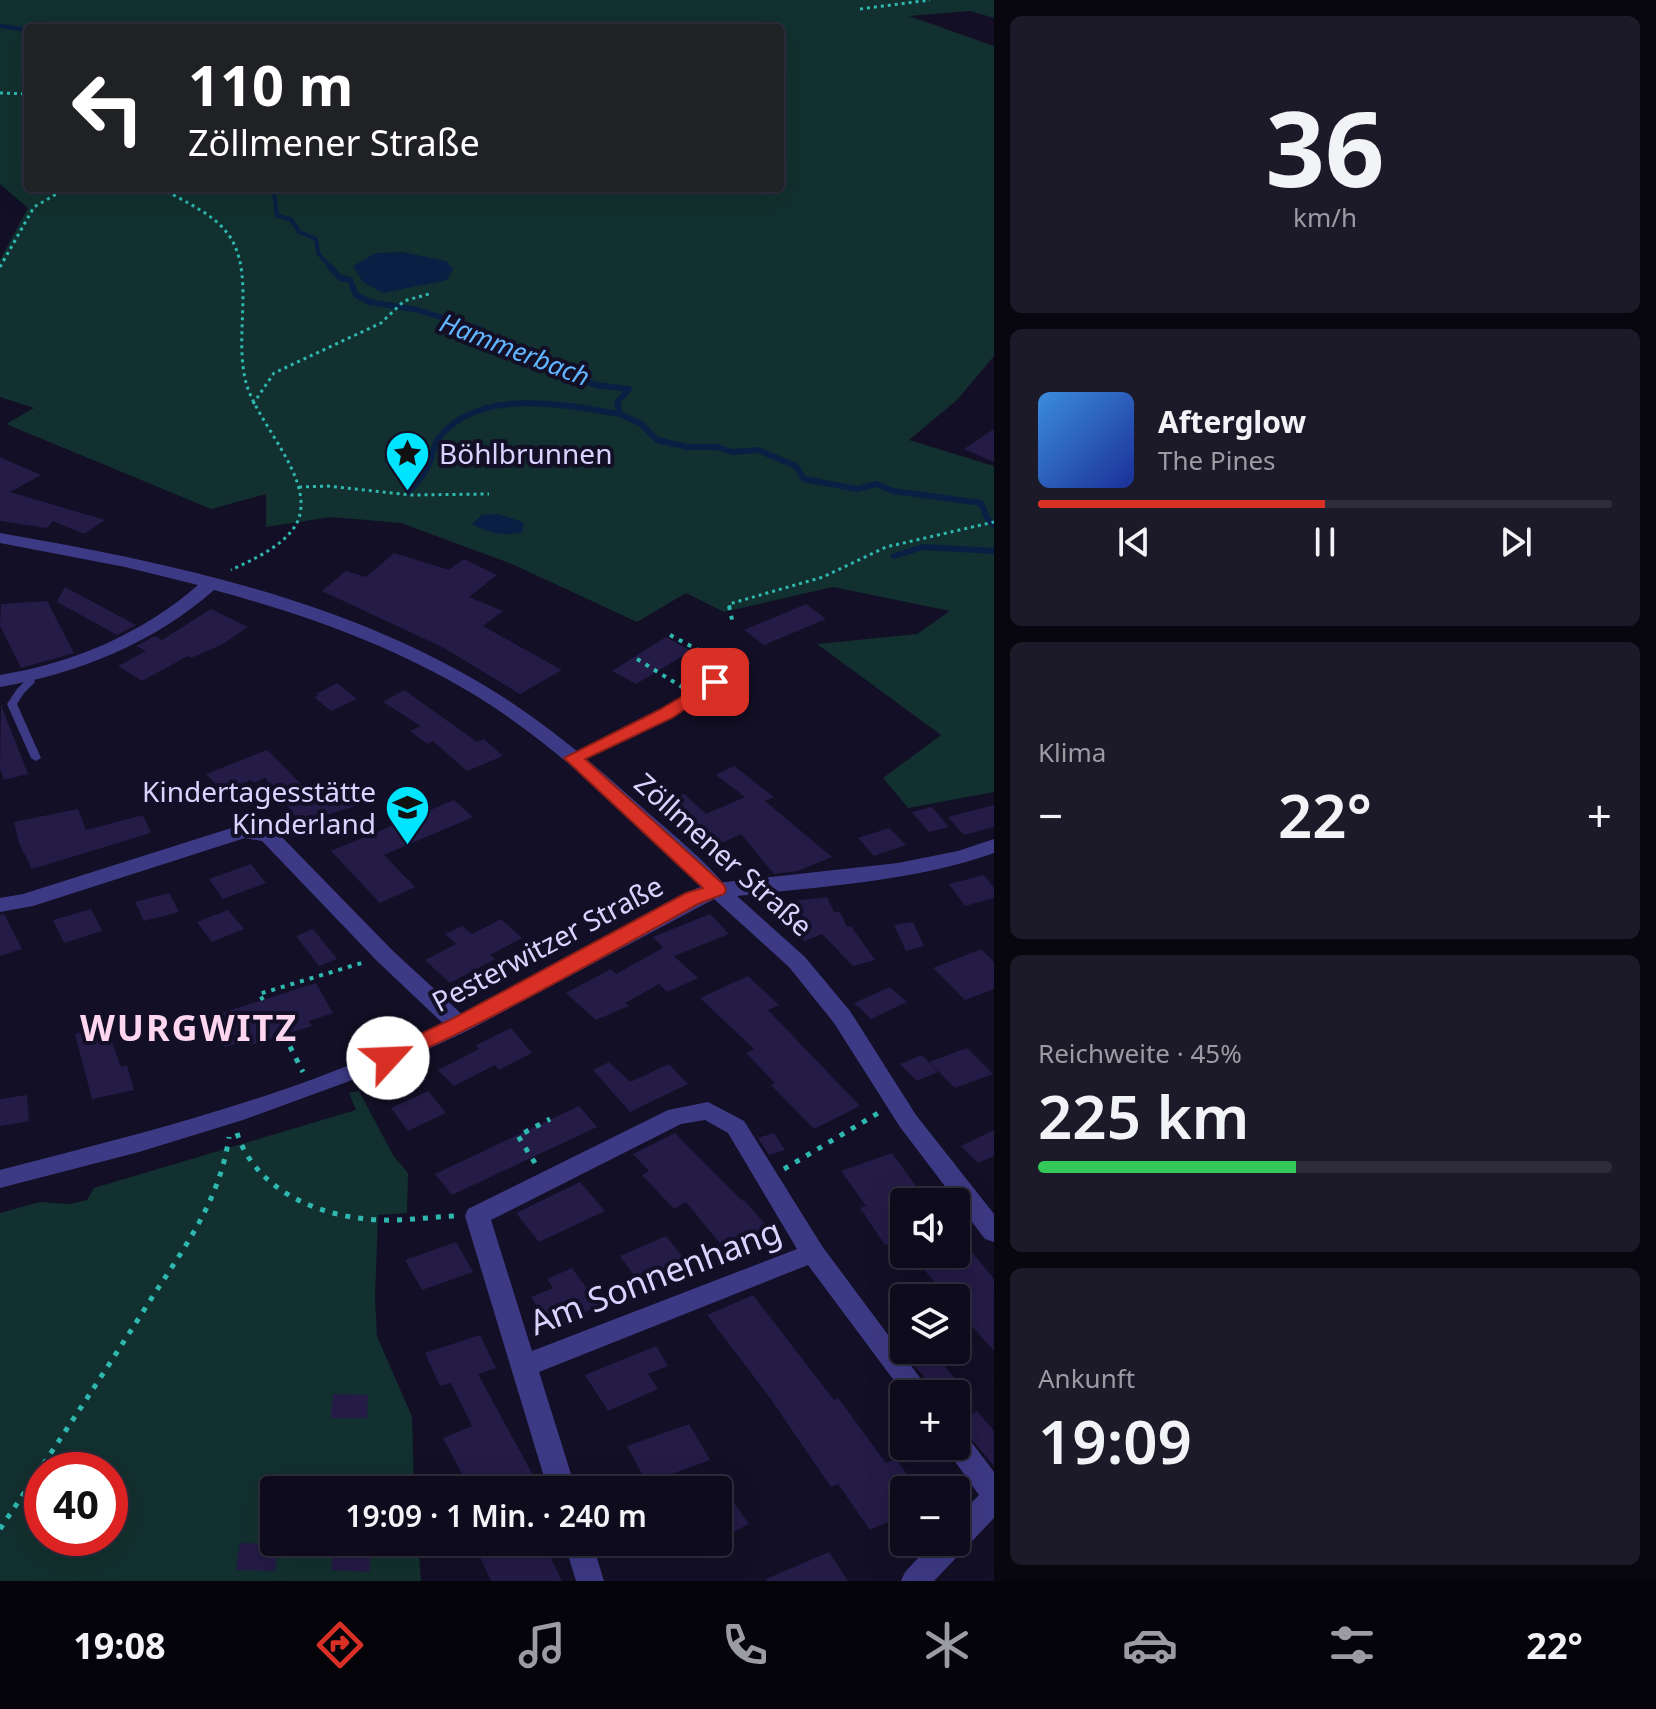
<!DOCTYPE html>
<html lang="de">
<head>
<meta charset="utf-8">
<style>
  :root { --surface:#0e0b1c; --page:#1c1929; --text:#f1f3f6; --muted:#9b9ba3; --line:#2e2b3b; --accent:#d93025 }
  body { margin:0; font-family:"Noto Sans",sans-serif; background:var(--page); color:var(--text); height:100vh; display:flex; flex-direction:column; font-size:30px; white-space:nowrap }
  * { box-sizing:border-box; margin:0 }
  p { font-size:26px; color:var(--muted) }
  .icon { flex:none; width:44px; height:44px; fill:none; stroke:currentColor; stroke-width:2; stroke-linecap:round; stroke-linejoin:round }
  .map { position:relative; flex:1; overflow:hidden }
  .drawer { display:flex; flex-direction:column; gap:16px; padding:16px; background:#08060f; width:662px }
  .drawer>* { flex:none }
  .hud { position:absolute; left:24px; top:24px; width:760px; height:168px; border-radius:8px; box-shadow:0 8px 32px #0002,0 0 0 2px var(--line); background:#202124; color:#fff; overflow:hidden }
  .controls { position:absolute; left:890px; top:1188px; display:grid; gap:16px }
  .controls a { display:grid; place-items:center; width:80px; height:80px; border-radius:8px; background:var(--surface); box-shadow:0 8px 32px #0002,0 0 0 2px var(--line); font-size:40px }
  .speed { position:absolute; left:24px; top:1452px; display:flex; gap:16px; font-size:40px; font-weight:700; text-align:center }
  .speed>* { display:grid; place-content:center; width:104px; height:104px; border-radius:50%; background:var(--surface); box-shadow:0 8px 32px #0002,0 0 0 2px var(--line); line-height:1 }
  .speed .limit { border:12px solid #d22; background:#fff; color:#111 }
  .pin { position:absolute; display:grid; place-items:center; width:68px; height:68px; color:#fff; margin:-34px; border-radius:16px; box-shadow:0 4px 12px #0006 }
  .me { position:absolute; width:88px; margin:-44px; rotate:65deg; stroke-linejoin:round; filter:drop-shadow(0 0 6px #0008) }
  .turn { display:flex; align-items:center; gap:28px; height:168px; padding:0 32px; font-size:36px }
  .turn .icon { width:104px; height:104px; stroke-width:2.5 }
  .turn b { display:block; font-size:56px; line-height:68px }
  .big { font-size:60px; font-weight:600; line-height:1.1 }
  .drawer .tile { flex:1; display:flex; flex-direction:column; justify-content:center; gap:12px; min-width:0; padding:0 28px; border-radius:12px; background:var(--page) }
  .drawer .dial { align-items:center; gap:0 }
  .dial b { font-size:104px; line-height:1 }
  .song { display:flex; align-items:center; gap:24px }
  .cover { width:96px; height:96px; border-radius:12px; background:linear-gradient(135deg,hsl(210 70% 55%),hsl(230 70% 35%)) }
  .played { height:8px; border-radius:4px; background:linear-gradient(90deg,var(--accent) 50%,var(--line) 50%) }
  .keys { display:flex; justify-content:space-around; direction:ltr }
  .heat { display:flex; justify-content:space-between; align-items:center; font-size:44px; direction:ltr }
  .charge { height:12px; border-radius:6px; background:linear-gradient(90deg,#34c759 45%,var(--line) 0) }
  .trip { position:absolute; left:260px; top:1476px; width:472px; height:80px; border-radius:8px; background:var(--surface); box-shadow:0 8px 32px #0002,0 0 0 2px var(--line); font-weight:600; line-height:80px; text-align:center }
  .tabs { display:flex; height:128px; justify-content:space-around; align-items:center; background:#06040b; color:var(--muted) }
  .tabs .icon { width:56px; height:56px }
  .tabs .active { color:var(--accent) }
  .tabs b { font-size:36px; color:var(--text) }
  main { display:flex; flex:1; min-height:0 }
  .map>svg:first-child { display:block }
  .green { fill:#12302f; fill-rule:evenodd }
  .water { fill:#0a1f44 }
  .lines { fill:none; stroke-linecap:round; stroke-linejoin:round }
  .stream-far1 { stroke:#0a1f44; stroke-width:4 }
  .stream { stroke:#0a1f44; stroke-width:6 }
  .building { fill:#241b47 }
  .path-far2 { stroke:#2fb8b0; stroke-width:3; stroke-dasharray:3 4; stroke-linecap:butt }
  .path-far1 { stroke:#2fb8b0; stroke-width:4; stroke-dasharray:4 6; stroke-linecap:butt }
  .path { stroke:#2fb8b0; stroke-width:5; stroke-dasharray:5 8; stroke-linecap:butt }
  .service { fill:#3d3a85; fill-rule:evenodd }
  .minor { fill:#3d3a85; fill-rule:evenodd }
  .tertiary { fill:#3d3a85; fill-rule:evenodd }
  .route { fill:#d93025; stroke:#8d1f18; stroke-width:2 }
  .labels { text-anchor:middle; dominant-baseline:central; stroke-width:8; stroke-linejoin:round; paint-order:stroke }
  .far-water-label { font-size:26px; font-style:italic; fill:#62b6ff; stroke:#130f26 }
  .poi-label { font-size:28px; fill:#d9d4ff; stroke:#130f26; text-anchor:start }
  .street-label { font-size:28px; fill:#d9d4ff; stroke:#130f26 }
  .near-street-label { font-size:34px; fill:#d9d4ff; stroke:#130f26 }
  .district-label { font-size:36px; font-weight:bold; letter-spacing:2px; fill:#ffd6f0; stroke:#130f26 }
</style>
</head>
<body>
<main>
<div class="map">
<svg width="994" height="1581" viewBox="0 0 994 1581">
  <rect width="100%" height="100%" fill="#130f26"/>
  <g class="green">
    <path d="M 0,0 L 994,0 L 994,18 L 970,11 L 909,16 L 994,46 L 994,356 L 957,400 L 909,440 L 994,466 L 994,792 L 908,808 L 883,778 L 941,735 L 817,644 L 917,634 L 950,611 L 833,587 L 724,612 L 686,593 L 637,622 L 512,564 L 401,523 L 331,517 L 266,527 L 266,494 L 211,509 L 6,424 L 34,408 L 0,397 L 0,260 L 28,208 L 0,184 ZM 28,28 L 780,28 L 780,188 L 28,188 Z"/>
    <path d="M 359,1091 L 393,1155 L 408,1173 L 407,1213 L 378,1215 L 375,1298 L 377,1336 L 412,1417 L 414,1490 L 274,1490 L 274,1542 L 418,1542 L 421,1581 L 0,1581 L 0,1213 L 40,1202 L 69,1204 L 87,1200 L 94,1188 L 356,1110 L 349,1093 ZM 42,1470 L 110,1470 L 110,1538 L 42,1538 Z"/>
  </g>
  <g class="water">
    <path d="M 402,252 L 446,261 L 453,269 L 447,280 L 383,293 L 363,282 L 353,266 L 376,253 Z"/>
    <path d="M 498,514 L 523,522 L 523,532 C 505,537 488,533 472,524 L 482,515 Z"/>
  </g>
  <g class="lines">
    <g class="stream-far1">
      <path d="M 0,26 L 28,30"/>
      <path d="M 281,188 L 274,193 L 277,216 L 291,219 L 299,232 L 316,239 L 318,253 L 332,269"/>
    </g>
    <g class="stream">
      <path d="M 330,267 L 340,278 L 350,280 L 356,295 L 370,302 L 418,310 L 482,330 L 516,353 L 557,371 L 596,385 L 629,389 L 617,402 L 620,414 L 641,424 L 657,440 L 687,447 L 717,447 L 732,452 L 758,450 L 796,466 L 804,479 L 857,489 L 877,484 L 893,491 L 981,503 L 987,518 L 994,525"/>
      <path d="M 408,492 C 417,483 425,474 430,462 C 433,455 433,446 438,439 C 478,386 564,405 620,414"/>
      <path d="M 894,556 L 923,547 L 994,551"/>
    </g>
  </g>
  <g class="building">
    <path d="M 994,429 L 994,462 L 964,449 Z"/>
    <path d="M 0,457 L 41,475 L 10,492 L 105,520 L 84,534 L 53,521 L 47,528 L 0,521 Z"/>
    <path d="M 394,553 L 449,570 L 464,559 L 497,575 L 469,597 L 503,611 L 483,626 L 562,670 L 520,694 L 444,648 L 322,591 L 346,571 L 366,577 Z"/>
    <path d="M 65,587 L 136,625 L 117,635 L 57,602 Z"/>
    <path d="M 47,601 L 74,653 L 21,668 L 0,626 L 1,604 Z"/>
    <path d="M 806,604 L 826,619 L 764,645 L 744,630 Z"/>
    <path d="M 211,609 L 248,627 L 221,645 L 191,658 L 188,656 L 142,681 L 118,666 L 146,651 L 136,646 L 155,636 L 162,640 Z"/>
    <path d="M 666,637 L 691,651 L 636,684 L 612,671 Z"/>
    <path d="M 337,683 L 357,699 L 331,711 L 314,697 L 318,696 L 316,694 Z"/>
    <path d="M 404,690 L 477,742 L 484,739 L 503,756 L 467,771 L 433,741 L 427,744 L 410,731 L 421,726 L 383,702 Z"/>
    <path d="M 1,705 L 28,774 L 4,780 L 0,769 Z"/>
    <path d="M 267,750 L 311,794 L 343,786 L 359,805 L 301,823 L 265,778 L 254,783 L 251,780 L 222,791 L 206,774 Z"/>
    <path d="M 734,766 L 774,797 L 765,801 L 832,857 L 798,871 L 774,874 L 741,834 L 705,851 L 655,806 L 684,794 L 706,814 L 745,797 L 716,775 Z"/>
    <path d="M 202,782 L 214,796 L 182,806 L 171,793 Z"/>
    <path d="M 454,800 L 473,817 L 384,855 L 415,887 L 380,903 L 331,851 Z"/>
    <path d="M 994,805 L 994,827 L 964,835 L 948,817 Z"/>
    <path d="M 932,807 L 949,827 L 929,832 L 912,812 Z"/>
    <path d="M 78,809 L 86,830 L 143,815 L 151,833 L 32,869 L 19,843 L 14,822 Z"/>
    <path d="M 889,828 L 906,845 L 874,856 L 858,838 Z"/>
    <path d="M 251,864 L 266,883 L 223,899 L 209,879 Z"/>
    <path d="M 984,875 L 994,888 L 994,898 L 965,906 L 949,884 Z"/>
    <path d="M 169,893 L 179,912 L 144,921 L 135,902 Z"/>
    <path d="M 827,897 L 834,912 L 840,912 L 847,927 L 851,926 L 875,960 L 853,966 L 822,934 L 804,941 L 766,904 Z"/>
    <path d="M 91,909 L 102,931 L 64,943 L 53,920 Z"/>
    <path d="M 228,910 L 244,929 L 212,942 L 197,922 Z"/>
    <path d="M 4,914 L 22,949 L 0,956 L 0,915 Z"/>
    <path d="M 710,914 L 729,934 L 674,956 L 698,978 L 667,992 L 659,984 L 625,1003 L 629,1006 L 596,1020 L 566,993 L 611,969 L 616,974 L 663,948 L 653,937 Z"/>
    <path d="M 501,919 L 522,938 L 490,955 L 495,959 L 450,983 L 425,960 L 456,944 L 445,934 L 462,926 L 472,934 Z"/>
    <path d="M 913,922 L 924,946 L 906,951 L 894,925 Z"/>
    <path d="M 313,929 L 337,959 L 319,966 L 296,936 Z"/>
    <path d="M 981,949 L 994,962 L 994,989 L 965,1000 L 933,968 Z"/>
    <path d="M 748,976 L 779,1005 L 768,1010 L 860,1106 L 814,1129 L 771,1085 L 775,1083 L 746,1053 L 754,1049 L 700,998 Z"/>
    <path d="M 316,983 L 333,1013 L 309,1021 L 312,1026 L 251,1045 L 248,1040 L 225,1047 L 209,1017 Z"/>
    <path d="M 890,987 L 907,1002 L 871,1019 L 854,1003 Z"/>
    <path d="M 106,1026 L 121,1067 L 127,1065 L 134,1090 L 92,1099 L 75,1034 Z"/>
    <path d="M 511,1028 L 532,1053 L 499,1070 L 495,1065 L 454,1086 L 438,1070 L 479,1049 L 476,1045 Z"/>
    <path d="M 967,1048 L 993,1074 L 955,1088 L 929,1062 Z"/>
    <path d="M 922,1055 L 938,1072 L 917,1081 L 900,1064 Z"/>
    <path d="M 609,1062 L 630,1082 L 669,1064 L 688,1084 L 630,1112 L 593,1070 Z"/>
    <path d="M 428,1091 L 446,1113 L 408,1131 L 391,1108 Z"/>
    <path d="M 27,1095 L 29,1121 L 0,1126 L 0,1099 Z"/>
    <path d="M 579,1106 L 597,1127 L 452,1195 L 435,1174 Z"/>
    <path d="M 994,1130 L 994,1156 L 978,1163 L 961,1146 Z"/>
    <path d="M 675,1133 L 742,1201 L 744,1200 L 770,1230 L 726,1251 L 686,1202 L 674,1209 L 642,1175 L 649,1171 L 633,1154 Z"/>
    <path d="M 774,1133 L 785,1150 L 769,1155 L 758,1138 Z"/>
    <path d="M 892,1153 L 918,1189 L 913,1190 L 922,1202 L 904,1202 L 904,1238 L 885,1245 L 860,1208 L 866,1206 L 841,1171 Z"/>
    <path d="M 580,1182 L 605,1211 L 539,1242 L 516,1213 Z"/>
    <path d="M 956,1233 L 994,1279 L 994,1351 L 956,1308 L 956,1298 L 948,1298 L 911,1254 L 956,1254 Z"/>
    <path d="M 666,1236 L 689,1265 L 642,1286 L 620,1256 Z"/>
    <path d="M 456,1242 L 473,1272 L 422,1290 L 405,1260 Z"/>
    <path d="M 572,1268 L 599,1305 L 553,1329 L 531,1297 L 553,1288 L 547,1279 Z"/>
    <path d="M 753,1295 L 834,1400 L 838,1398 L 886,1463 L 896,1459 L 918,1490 L 904,1490 L 904,1515 L 870,1530 L 838,1484 L 831,1487 L 770,1398 L 707,1315 Z"/>
    <path d="M 480,1335 L 496,1368 L 478,1374 L 541,1490 L 506,1490 L 500,1476 L 470,1489 L 443,1438 L 472,1426 L 451,1383 L 440,1386 L 425,1353 Z"/>
    <path d="M 656,1346 L 668,1366 L 648,1374 L 658,1389 L 608,1411 L 585,1375 Z"/>
    <path d="M 903,1350 L 964,1350 L 941,1362 L 963,1388 L 951,1394 L 937,1394 Z"/>
    <path d="M 333,1394 L 368,1395 L 367,1418 L 331,1418 Z"/>
    <path d="M 977,1411 L 994,1431 L 994,1466 L 957,1422 Z"/>
    <path d="M 689,1424 L 710,1460 L 647,1483 L 627,1446 Z"/>
    <path d="M 718,1480 L 749,1524 L 718,1540 Z"/>
    <path d="M 473,1542 L 543,1542 L 562,1581 L 491,1581 Z"/>
    <path d="M 240,1543 L 279,1544 L 275,1571 L 236,1570 Z"/>
    <path d="M 334,1543 L 372,1545 L 369,1572 L 331,1570 Z"/>
    <path d="M 829,1552 L 848,1581 L 766,1581 L 766,1579 Z"/>
  </g>
  <g class="lines">
    <g class="path-far2">
      <path d="M 860,9 L 930,0"/>
      <path d="M 0,93 L 28,94"/>
      <path d="M 129,188 L 162,188"/>
      <path d="M 161,188 C 186,203 219,215 233,242 C 254,283 233,340 247,386 C 259,424 309,474 300,514 C 294,542 254,559 231,570"/>
      <path d="M 0,267 L 34,207 L 67,188"/>
      <path d="M 253,404 L 274,373 L 381,323 L 404,301 L 429,294"/>
      <path d="M 299,487 L 327,486 L 411,495 L 489,494"/>
      <path d="M 730,608 L 729,604 L 823,577 L 886,547 L 994,522"/>
    </g>
    <g class="path-far1">
      <path d="M 729,606 L 733,624"/>
      <path d="M 670,635 L 721,662"/>
      <path d="M 637,659 L 682,687"/>
      <path d="M 263,1000 L 259,994 L 365,962"/>
    </g>
    <g class="path">
      <path d="M 284,1035 L 303,1072"/>
      <path d="M 237,1133 C 256,1192 322,1218 381,1220 C 406,1221 430,1217 455,1216"/>
      <path d="M 535,1163 L 518,1136 L 550,1119"/>
      <path d="M 784,1169 L 880,1112"/>
      <path d="M 0,1529 C 49,1456 97,1384 144,1310 C 180,1253 219,1205 229,1137"/>
    </g>
    <g class="service">
      <path d="M 745,660 L 748,661 L 750,663 L 748,665 L 669,716 L 576,760 L 570,760 L 568,758 L 570,756 L 663,712 Z"/>
      <path d="M 29,674 L 32,675 L 35,682 L 24,693 L 17,704 L 41,758 L 36,761 L 31,758 L 7,704 L 17,689 L 25,681 L 26,675 Z"/>
    </g>
    <g class="minor">
      <path d="M 0,533 C 172,563 354,601 503,697 C 551,728 594,764 636,802 C 660,824 712,865 728,890 L 724,895 L 710,895 C 640,828 570,757 489,704 C 405,650 310,616 214,590 C 154,643 79,673 0,687 L 0,675 C 73,663 142,634 198,585 L 125,567 L 0,543 Z"/>
      <path d="M 244,824 L 275,830 L 393,951 L 467,1019 L 470,1025 L 467,1031 L 451,1031 L 377,961 L 262,841 L 245,838 L 33,906 L 0,912 L 0,898 L 23,894 Z"/>
      <path d="M 708,1102 L 744,1121 L 822,1246 L 932,1394 L 904,1394 L 808,1265 L 539,1372 L 576,1490 L 548,1490 L 465,1216 L 468,1209 L 668,1110 ZM 705,1120 L 728,1133 L 797,1249 L 532,1351 L 491,1220 L 681,1124 Z"/>
      <path d="M 956,1431 L 966,1435 L 994,1472 L 994,1518 L 934,1581 L 901,1581 L 905,1572 L 933,1542 L 956,1542 L 956,1519 L 979,1495 L 944,1446 L 956,1446 Z"/>
      <path d="M 564,1542 L 592,1542 L 604,1581 L 576,1581 Z"/>
    </g>
    <path class="tertiary" d="M 994,839 L 994,853 C 912,882 823,886 737,896 L 805,957 L 850,1011 L 916,1115 L 994,1214 L 994,1242 L 985,1239 L 900,1127 L 834,1023 L 789,967 L 714,899 L 467,1031 L 396,1064 L 243,1120 L 139,1152 L 0,1188 L 0,1170 C 128,1137 262,1104 383,1051 C 491,1003 593,943 697,888 L 717,883 L 898,863 L 958,851 Z"/>
  </g>
  <path class="route" d="M 715,677 L 721,678 L 724,682 L 721,685 L 672,718 L 585,759 L 724,885 L 726,890 L 724,894 L 700,903 C 659,925 405,1071 380,1063 L 377,1058 L 380,1053 L 452,1019 L 686,893 L 703,888 L 564,758 L 659,710 Z"/>
  <defs>
    <symbol id="sight-pin" viewBox="-11 -11 22 30"><path d="M0 17L-7.5 6A9.5 9.5 0 1 1 7.5 6Z" fill="#00e5ff" stroke="#130f26"/><path d="M0-6L1.8-2.2L6-1.7L2.9 1.2L3.7 5.4L0 3.3L-3.7 5.4L-2.9 1.2L-6-1.7L-1.8-2.2Z" fill="#111"/></symbol>
    <symbol id="school-pin" viewBox="-11 -11 22 30"><path d="M0 17L-7.5 6A9.5 9.5 0 1 1 7.5 6Z" fill="#00e5ff" stroke="#130f26"/><path d="M0-5L7-2L0 1L-7-2ZM-4 1L0 2.5L4 1V4Q0 6-4 4Z" fill="#111"/></symbol>
  </defs>
  <g fill-rule="evenodd">
    <use href="#sight-pin" x="382" y="428" width="51" height="69"/>
    <use href="#school-pin" x="382" y="782" width="51" height="69"/>
  </g>
  <g class="labels">
    <g class="far-water-label">
      <text transform="translate(515 349) rotate(21)">Hammerbach</text>
    </g>
    <g class="poi-label">
      <text x="439" y="453">Böhlbrunnen</text>
      <text x="376" y="791" text-anchor="end">Kindertagesstätte<tspan x="376" dy="32">Kinderland</tspan></text>
    </g>
    <g class="street-label">
      <text transform="translate(724 854) rotate(42)">Zöllmener Straße</text>
      <text transform="translate(547 943) rotate(-28)">Pesterwitzer Straße</text>
    </g>
    <g class="near-street-label">
      <text transform="translate(655 1276) rotate(-21)">Am Sonnenhang</text>
    </g>
    <g class="district-label">
      <text x="189" y="1027">WURGWITZ</text>
    </g>
  </g>
</svg>
<div class="controls">
<a><svg class="icon" aria-label="sound" viewBox="0 0 24 24"><path d="M4 9h4l5-4v14l-5-4H4zM17 9q2 3 0 6"/></svg></a>
<a><svg class="icon" aria-label="layers" viewBox="0 0 24 24"><path d="M12 4l9 5-9 5-9-5zM3 14l9 5 9-5"/></svg></a>
<a>+</a>
<a>−</a>
</div>
<div class="speed"><div class="limit">40</div></div>
<div class="pin" style="left:715px;top:682px;background:#d93025"><svg class="icon" aria-label="arrive" viewBox="0 0 24 24"><path d="M6 21V4h12l-3 4 3 4H6"/></svg></div>
<svg class="me" style="left:388px;top:1058px" viewBox="-20 -20 40 40"><circle r="19" fill="#fff"/><path d="M0-13L10 11 0 6-10 11z" fill="#d93025"/></svg>
<div class="trip">19:09 · 1 Min. · 240 m</div>
<div class="hud">
<div class="turn"><svg class="icon" aria-label="left" viewBox="0 0 24 24"><path d="M17 20v-9H6M10 6l-5 5 5 5"/></svg><div><b>110 m</b>Zöllmener Straße</div></div>
</div>
</div>
<section class="drawer">
<div class="tile dial"><b>36</b><p>km/h</p></div>
<div class="tile">
<div class="song"><i class="cover"></i><div><b>Afterglow</b><p>The Pines</p></div></div>
<div class="played"></div>
<div class="keys"><svg class="icon" aria-label="previous" viewBox="0 0 24 24"><path d="M18 5L8 12l10 7zM5 5v14"/></svg><svg class="icon" aria-label="pause" viewBox="0 0 24 24"><path d="M8 5v14M16 5v14"/></svg><svg class="icon" aria-label="next" viewBox="0 0 24 24"><path d="M6 5l10 7-10 7zM19 5v14"/></svg></div>
</div>
<div class="tile"><p>Klima</p>
<div class="heat"><a>−</a><b class="big">22°</b><a>+</a></div>
</div>
<div class="tile"><p>Reichweite · 45%</p><b class="big">225 km</b><div class="charge"></div></div>
<div class="tile"><p>Ankunft</p><b class="big">19:09</b></div>
</section>
</main>
<nav class="tabs">
<b>19:08</b>
<svg class="icon active" aria-label="directions" viewBox="0 0 24 24"><path d="M12 3l9 9-9 9-9-9zM9 14v-3h6M13 9l2 2-2 2"/></svg>
<svg class="icon" aria-label="music" viewBox="0 0 24 24"><path d="M9 18V5l10-2v13"/><circle cx="6" cy="18" r="3"/><circle cx="16" cy="16" r="3"/></svg>
<svg class="icon" aria-label="phone" viewBox="0 0 24 24"><path d="M5 4h4l2 5-3 2q2 4 5 5l2-3 5 2v4C11 20 4 13 5 4z"/></svg>
<svg class="icon" aria-label="climate" viewBox="0 0 24 24"><path d="M12 3v18M4 7l16 10M4 17L20 7"/></svg>
<svg class="icon" aria-label="car" viewBox="0 0 24 24"><path d="M5 17H2v-5l4-1 3-4h7l3 4 3 1v5h-3M9 17h6M6 11h13"/><circle cx="7" cy="17" r="2"/><circle cx="17" cy="17" r="2"/></svg>
<svg class="icon" aria-label="filters" viewBox="0 0 24 24"><path d="M4 7h16M4 17h16"/><circle cx="9" cy="7" r="2"/><circle cx="15" cy="17" r="2"/></svg>
<b>22°</b>
</nav>
</body>
</html>
